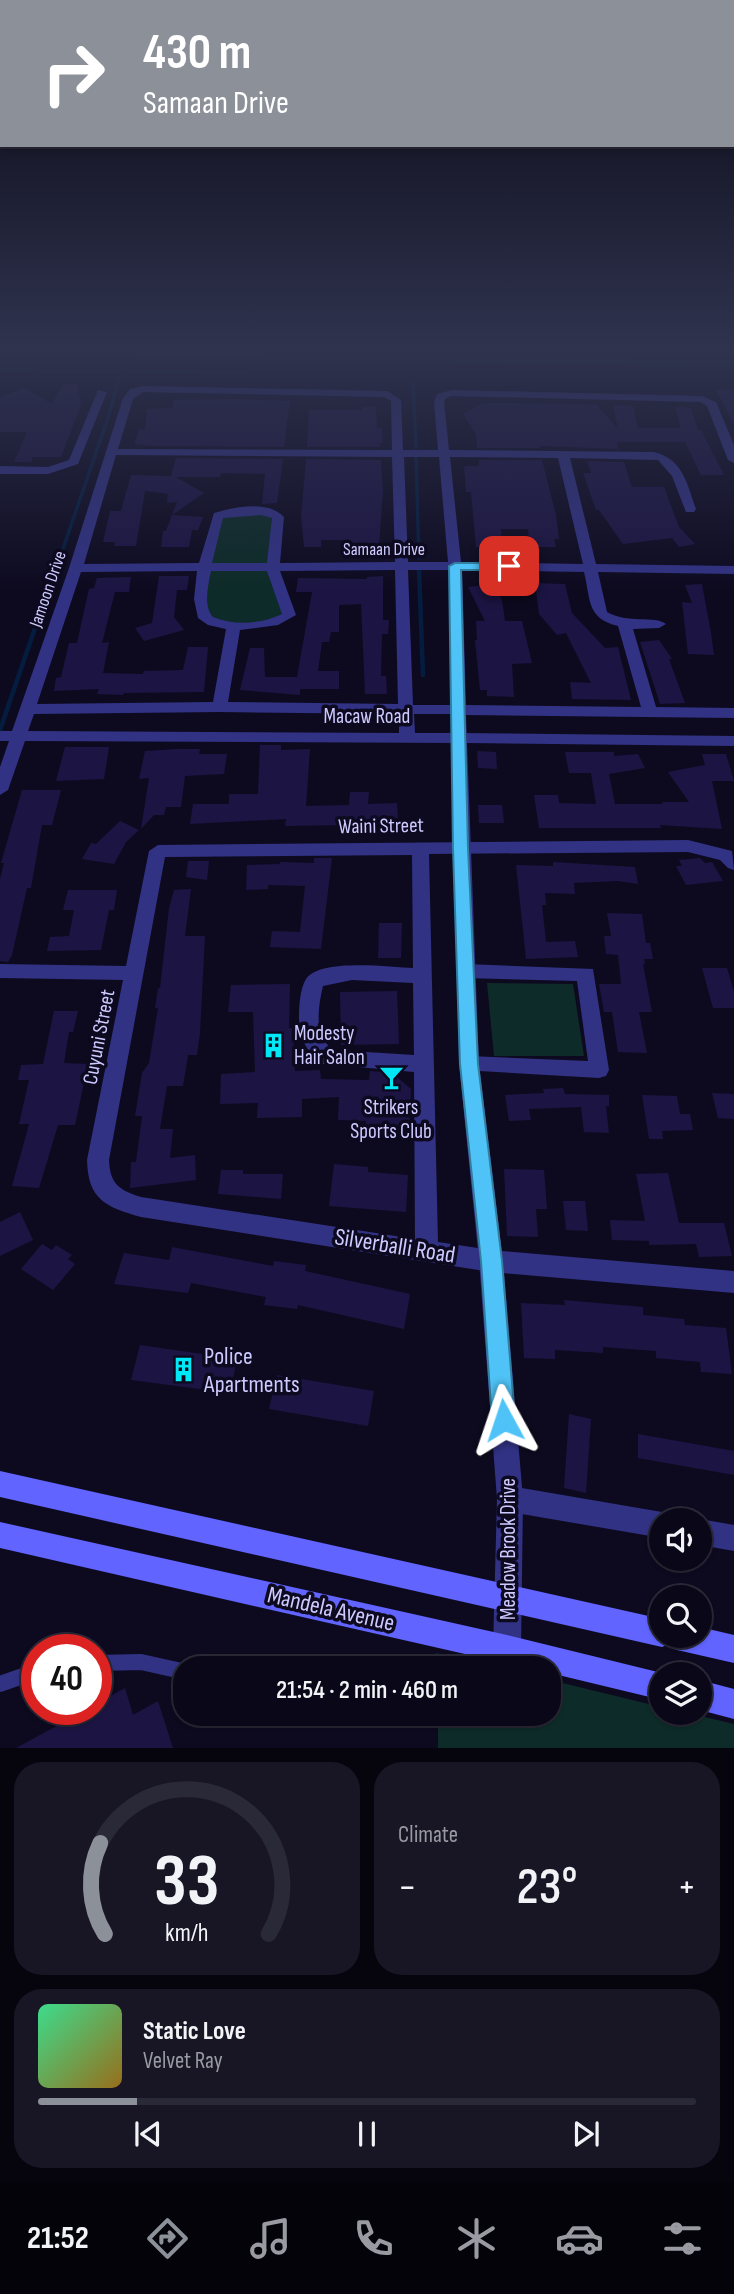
<!DOCTYPE html>
<html lang="en">
<head>
<meta charset="utf-8">
<style>
  :root { --surface:#0a0818; --page:#181625; --text:#f1f3f6; --muted:#999aa2; --line:#2a2937; --accent:#8c9099 }
  body { margin:0; font-family:"Sofia Sans Condensed",sans-serif; background:var(--page); color:var(--text); height:100vh; display:flex; flex-direction:column; font-size:26px; white-space:nowrap }
  * { box-sizing:border-box; margin:0 }
  p { font-size:23px; color:var(--muted) }
  .icon { flex:none; width:38px; height:38px; fill:none; stroke:currentColor; stroke-width:2; stroke-linecap:round; stroke-linejoin:round }
  .map { position:relative; height:1748px; overflow:hidden }
  .side { display:flex; flex-direction:column; gap:14px; padding:14px; background:#06040d; flex:1 }
  .side>* { flex:none }
  .banner { position:absolute; left:0px; top:0px; width:735px; height:147px; box-shadow:0 2px 5px #0004,0 0 0 2px var(--line); background:#8c9099; color:#fff; overflow:hidden }
  .fabs { position:absolute; left:649px; top:1508px; display:grid; gap:14px }
  .fabs a { display:grid; place-items:center; width:63px; height:63px; border-radius:50%; background:var(--surface); box-shadow:0 2px 5px #0004,0 0 0 2px var(--line); font-size:35px }
  .speed { position:absolute; left:21px; top:1634px; display:flex; gap:14px; font-size:35px; font-weight:700; text-align:center }
  .speed>* { display:grid; place-content:center; width:91px; height:91px; border-radius:50%; background:var(--surface); box-shadow:0 2px 5px #0004,0 0 0 2px var(--line); line-height:1 }
  .speed .limit { border:10px solid #d22; background:#fff; color:#111 }
  .pin { position:absolute; display:grid; place-items:center; width:60px; height:60px; color:#fff; margin:-30px; border-radius:14px; box-shadow:0 4px 10px #0006 }
  .me { position:absolute; width:77px; margin:-38px; rotate:355deg; stroke-linejoin:round; filter:drop-shadow(0 0 5px #0008) }
  .turn { display:flex; align-items:center; gap:24px; height:147px; padding:0 28px; font-size:32px }
  .turn .icon { width:91px; height:91px; stroke-width:2.5 }
  .turn b { display:block; font-size:49px; line-height:60px }
  .big { font-size:52px; font-weight:600; line-height:1.1 }
  .side .widget { flex:1; display:flex; flex-direction:column; justify-content:center; gap:10px; min-width:0; padding:0 24px; border-radius:28px; background:var(--page) }
  .side .dial { align-items:center; gap:0 }
  .dial svg { height:182px; overflow:visible; fill:none; stroke:var(--line); stroke-width:7; stroke-linecap:round; text-anchor:middle }
  .dial text { fill:var(--text); stroke:none }
  .song { display:flex; align-items:center; gap:21px }
  .cover { width:84px; height:84px; border-radius:10px; background:linear-gradient(135deg,hsl(150 70% 55%),hsl(40 70% 35%)) }
  .played { height:7px; border-radius:4px; background:linear-gradient(90deg,var(--accent) 15%,var(--line) 15%) }
  .keys { display:flex; justify-content:space-around; direction:ltr }
  .heat { display:flex; justify-content:space-between; align-items:center; font-size:38px; direction:ltr }
  .side .tiles { flex:1; display:grid; gap:14px; grid-template-columns:1fr 1fr }
  .widget:last-child { grid-column:span 2 }
  .trip { position:absolute; left:173px; top:1656px; width:388px; height:70px; border-radius:28px; background:var(--surface); box-shadow:0 2px 5px #0004,0 0 0 2px var(--line); font-weight:600; line-height:70px; text-align:center }
  .tab-bar { display:flex; height:112px; justify-content:space-around; align-items:center; background:#04030a; color:var(--muted) }
  .tab-bar .icon { width:49px; height:49px }
  .tab-bar .active { color:var(--accent) }
  .tab-bar b { font-size:32px; color:var(--text) }
  .map>svg:first-child { display:block }
  .green { fill:#0d2b28 }
  .lines { fill:none; stroke-linecap:round; stroke-linejoin:round }
  .stream-far1 { stroke:#041d3f; stroke-width:3.5 }
  .stream { stroke:#041d3f; stroke-width:4.5 }
  .canal { fill:#041d3f; fill-rule:evenodd }
  .building { fill:#1c1543 }
  .service { stroke:#313284; stroke-width:16 }
  .minor { fill:#313284; fill-rule:evenodd }
  .tertiary { fill:#313284; fill-rule:evenodd }
  .secondary { fill:#6164ff; fill-rule:evenodd }
  .route { fill:#4fc3f7; stroke:#337fa1; stroke-width:2 }
  .labels { text-anchor:middle; dominant-baseline:central; stroke-width:7; stroke-linejoin:round; paint-order:stroke }
  .far-street-label { font-size:18px; fill:#cdcaff; stroke:#0d0a20 }
  .street-label { font-size:21px; fill:#cdcaff; stroke:#0d0a20 }
  .poi-label { font-size:21px; fill:#cdcaff; stroke:#0d0a20; text-anchor:start }
  .near-street-label { font-size:24px; fill:#cdcaff; stroke:#0d0a20 }
  .near-poi-label { font-size:24px; fill:#cdcaff; stroke:#0d0a20; text-anchor:start }
</style>
</head>
<body>
<div class="map">
<svg width="734" height="1748" viewBox="0 0 734 1748">
  <rect width="100%" height="100%" fill="#0d0a20"/>
  <g class="green">
    <path d="M 230,514 L 274,515 L 271,563 L 210,563 L 221,518 Z"/>
    <path d="M 209,568 L 270,568 L 283,608 L 282,614 C 262,629 222,628 205,611 Z"/>
    <path d="M 487,983 L 573,984 L 584,1056 L 494,1056 Z"/>
    <path d="M 436,1653 L 497,1668 L 436,1668 Z"/>
    <path d="M 550,1680 L 661,1707 L 662,1713 L 688,1713 L 734,1724 L 734,1748 L 438,1748 L 438,1713 L 550,1713 Z"/>
  </g>
  <g class="lines">
    <g class="stream-far1">
      <path d="M 0,370 L 249,373"/>
      <path d="M 413,384 L 416,448"/>
      <path d="M 416,457 L 419,558"/>
      <path d="M 56,569 L 108,418 L 121,370"/>
    </g>
    <g class="stream">
      <path d="M 419,570 L 423,675"/>
      <path d="M 0,730 L 56,567"/>
    </g>
    <path class="canal" d="M 0,349 L 734,361 L 734,367 L 0,355 Z"/>
  </g>
  <g class="building">
    <path d="M 63,384 L 77,384 L 81,404 L 61,457 L 33,457 L 31,462 L 14,462 L 27,432 L 0,432 L 0,397 L 24,388 L 52,404 Z"/>
    <path d="M 734,389 L 734,424 L 716,390 Z"/>
    <path d="M 235,399 L 290,401 L 284,447 L 151,446 L 134,444 L 139,430 L 145,429 L 147,409 L 173,408 L 174,400 Z"/>
    <path d="M 493,403 L 597,405 L 618,429 L 613,405 L 633,406 L 638,428 L 681,428 L 675,407 L 691,408 L 698,430 L 701,430 L 724,475 L 701,475 L 685,442 L 617,442 L 619,449 L 539,446 L 540,448 L 477,448 L 476,434 L 463,414 L 479,405 Z"/>
    <path d="M 376,406 L 377,428 L 382,428 L 383,443 L 380,443 L 380,447 L 307,447 L 309,410 L 362,410 L 362,407 Z"/>
    <path d="M 176,458 L 283,459 L 277,503 L 262,504 L 265,474 L 221,473 L 220,477 L 176,477 L 204,493 L 172,515 L 177,502 L 167,503 L 168,494 L 145,491 L 136,546 L 114,546 L 115,542 L 103,542 L 110,511 L 121,511 L 131,475 L 171,476 Z"/>
    <path d="M 306,459 L 381,460 L 383,491 L 379,546 L 351,546 L 351,540 L 321,540 L 321,547 L 304,547 L 301,517 Z"/>
    <path d="M 479,460 L 542,460 L 556,515 L 559,539 L 554,539 L 556,547 L 536,547 L 535,539 L 529,539 L 528,529 L 501,529 L 502,547 L 476,547 L 471,492 L 466,492 L 464,466 L 479,466 Z"/>
    <path d="M 587,461 L 624,462 L 632,487 L 664,487 L 679,527 L 695,544 L 679,547 L 672,538 L 623,544 L 599,510 L 596,510 L 583,473 L 591,473 Z"/>
    <path d="M 172,515 L 203,517 L 198,530 L 192,530 L 189,547 L 161,547 L 163,531 L 166,531 Z"/>
    <path d="M 159,576 L 189,576 L 187,590 L 177,590 L 174,617 L 184,630 L 144,641 L 135,628 L 152,623 Z"/>
    <path d="M 383,576 L 383,620 L 389,620 L 388,634 L 382,634 L 381,676 L 386,676 L 387,694 L 365,694 L 361,604 L 339,605 L 339,632 L 331,632 L 329,642 L 322,642 L 318,671 L 339,671 L 339,689 L 300,689 L 300,695 L 240,690 L 250,648 L 264,648 L 265,677 L 297,677 L 312,592 L 296,592 L 298,578 L 367,579 L 367,577 Z"/>
    <path d="M 131,577 L 129,592 L 115,592 L 102,643 L 109,642 L 103,673 L 143,674 L 144,671 L 183,670 L 188,647 L 208,647 L 204,692 L 124,693 L 123,695 L 97,694 L 99,689 L 54,691 L 56,678 L 61,677 L 69,643 L 77,643 L 89,589 L 94,588 L 97,578 Z"/>
    <path d="M 535,583 L 565,584 L 572,613 L 605,648 L 618,647 L 631,700 L 572,699 L 570,682 L 591,683 L 566,633 L 557,635 L 539,614 Z"/>
    <path d="M 493,584 L 502,600 L 505,621 L 522,621 L 532,663 L 512,664 L 514,697 L 487,696 L 487,690 L 480,690 L 475,640 L 477,640 L 476,621 L 485,621 L 468,587 Z"/>
    <path d="M 702,584 L 711,633 L 714,655 L 688,654 L 682,602 L 692,603 L 685,585 Z"/>
    <path d="M 659,640 L 672,659 L 669,659 L 685,703 L 660,704 L 640,642 Z"/>
    <path d="M 260,745 L 281,745 L 281,750 L 310,749 L 306,806 L 349,805 L 350,792 L 369,792 L 368,804 L 397,803 L 398,818 L 367,819 L 367,828 L 347,828 L 347,825 L 285,826 L 286,819 L 190,824 L 193,804 L 229,804 L 229,794 L 258,794 Z"/>
    <path d="M 65,747 L 109,747 L 104,779 L 56,781 Z"/>
    <path d="M 177,749 L 200,749 L 199,754 L 227,754 L 224,774 L 185,776 L 181,807 L 166,807 L 164,815 L 154,815 L 141,829 L 149,778 L 139,779 L 145,751 Z"/>
    <path d="M 477,751 L 496,752 L 497,769 L 478,768 Z"/>
    <path d="M 565,752 L 614,752 L 614,756 L 638,754 L 645,768 L 609,774 L 615,804 L 663,804 L 662,802 L 689,802 L 668,772 L 705,765 L 702,754 L 726,754 L 734,781 L 712,781 L 722,829 L 660,825 L 661,828 L 539,828 L 534,795 L 558,795 L 559,803 L 596,804 L 591,773 L 569,773 Z"/>
    <path d="M 22,790 L 61,790 L 52,825 L 42,825 L 31,888 L 27,888 L 12,955 L 8,962 L 0,961 L 0,879 L 4,863 L 1,863 Z"/>
    <path d="M 478,805 L 502,805 L 504,823 L 479,823 Z"/>
    <path d="M 120,821 L 139,830 L 126,842 L 114,864 L 82,859 L 91,843 L 96,844 Z"/>
    <path d="M 314,858 L 332,858 L 321,949 L 270,947 L 272,931 L 300,932 L 305,886 L 268,885 L 268,889 L 246,890 L 247,865 L 280,864 L 280,862 L 314,863 Z"/>
    <path d="M 700,858 L 705,863 L 712,862 L 723,881 L 686,885 L 676,866 L 682,866 L 679,860 Z"/>
    <path d="M 188,861 L 209,861 L 207,880 L 186,877 Z"/>
    <path d="M 553,862 L 635,867 L 638,884 L 618,881 L 574,883 L 575,894 L 545,893 L 546,905 L 542,905 L 546,942 L 575,941 L 578,957 L 526,959 L 516,865 L 553,866 Z"/>
    <path d="M 191,889 L 185,936 L 205,936 L 200,1033 L 197,1055 L 188,1055 L 183,1086 L 167,1086 L 160,1129 L 173,1129 L 170,1158 L 195,1155 L 196,1180 L 130,1188 L 131,1162 L 136,1162 L 142,1116 L 135,1116 L 142,1073 L 149,1063 L 158,1008 L 155,1008 L 158,988 L 160,988 L 169,908 L 174,890 Z"/>
    <path d="M 68,890 L 117,890 L 114,910 L 109,910 L 101,950 L 47,951 L 50,937 L 69,936 L 74,910 L 63,910 Z"/>
    <path d="M 607,913 L 642,914 L 646,943 L 650,943 L 653,959 L 644,959 L 645,964 L 643,964 L 652,1012 L 639,1012 L 647,1053 L 618,1052 L 612,1012 L 604,1012 L 599,984 L 621,984 L 618,955 L 606,954 L 604,936 L 611,936 Z"/>
    <path d="M 379,923 L 402,923 L 401,958 L 378,958 Z"/>
    <path d="M 702,968 L 727,968 L 734,992 L 734,1008 L 713,1008 Z"/>
    <path d="M 290,984 L 289,1028 L 293,1028 L 295,1071 L 320,1070 L 321,1079 L 369,1080 L 370,1071 L 392,1073 L 411,1089 L 409,1131 L 366,1129 L 366,1121 L 338,1120 L 339,1097 L 302,1099 L 302,1117 L 257,1118 L 258,1103 L 220,1104 L 221,1074 L 255,1072 L 253,1012 L 228,1012 L 231,985 Z"/>
    <path d="M 397,991 L 399,1044 L 341,1045 L 340,992 Z"/>
    <path d="M 54,1011 L 78,1011 L 73,1032 L 69,1032 L 64,1063 L 88,1064 L 75,1125 L 58,1125 L 39,1188 L 12,1186 L 29,1124 L 19,1124 L 29,1080 L 18,1080 L 21,1065 L 43,1064 Z"/>
    <path d="M 563,1088 L 565,1094 L 609,1095 L 609,1106 L 606,1106 L 609,1133 L 584,1132 L 581,1107 L 529,1109 L 531,1120 L 509,1121 L 505,1095 L 544,1093 L 543,1089 Z"/>
    <path d="M 712,1093 L 734,1094 L 734,1119 L 718,1118 Z"/>
    <path d="M 642,1095 L 677,1096 L 680,1114 L 690,1114 L 693,1130 L 662,1131 L 663,1139 L 649,1139 Z"/>
    <path d="M 334,1164 L 368,1167 L 368,1172 L 408,1175 L 406,1212 L 329,1206 Z"/>
    <path d="M 504,1169 L 544,1170 L 547,1209 L 536,1209 L 538,1237 L 507,1236 Z"/>
    <path d="M 221,1170 L 243,1170 L 243,1174 L 283,1174 L 281,1199 L 218,1194 Z"/>
    <path d="M 668,1173 L 679,1223 L 724,1223 L 732,1256 L 699,1257 L 696,1244 L 649,1245 L 649,1241 L 612,1240 L 610,1220 L 645,1221 L 636,1174 Z"/>
    <path d="M 563,1201 L 585,1201 L 588,1231 L 566,1230 Z"/>
    <path d="M 20,1212 L 33,1240 L 0,1256 L 0,1222 Z"/>
    <path d="M 42,1244 L 52,1250 L 56,1245 L 72,1255 L 68,1259 L 75,1264 L 53,1290 L 21,1269 Z"/>
    <path d="M 172,1247 L 273,1266 L 274,1261 L 306,1265 L 305,1271 L 410,1294 L 404,1329 L 298,1305 L 297,1309 L 264,1305 L 266,1297 L 191,1283 L 188,1293 L 114,1284 L 124,1253 L 169,1260 Z"/>
    <path d="M 564,1300 L 643,1307 L 643,1315 L 684,1319 L 685,1325 L 726,1328 L 732,1374 L 701,1372 L 700,1362 L 656,1358 L 656,1351 L 603,1347 L 603,1353 L 555,1350 L 555,1359 L 524,1358 L 521,1303 L 565,1305 Z"/>
    <path d="M 140,1345 L 237,1359 L 230,1393 L 131,1380 Z"/>
    <path d="M 277,1375 L 374,1391 L 368,1426 L 269,1409 Z"/>
    <path d="M 569,1414 L 591,1419 L 586,1493 L 564,1488 Z"/>
    <path d="M 638,1434 L 734,1451 L 734,1475 L 638,1458 Z"/>
    <path d="M 125,1688 L 133,1715 L 158,1701 L 173,1748 L 16,1748 L 86,1710 L 96,1710 L 96,1704 Z"/>
  </g>
  <g class="lines">
    <g class="service">
      <path d="M 96,1663 L 141,1662 L 186,1672"/>
      <path d="M 0,1684 L 37,1671"/>
    </g>
    <g class="minor">
      <path d="M 143,386 L 387,391 L 401,400 L 403,450 L 438,450 L 434,402 L 437,394 L 452,390 L 702,396 L 716,402 L 734,445 L 734,463 L 728,460 L 707,406 L 700,402 L 452,396 L 446,398 L 444,402 L 449,450 L 654,452 C 683,459 687,484 696,509 L 694,512 L 686,512 L 672,476 L 658,460 L 570,458 L 596,564 L 734,566 L 734,574 L 598,572 L 607,612 C 627,624 655,615 666,624 L 659,628 L 633,629 L 656,707 L 734,708 L 734,718 L 466,715 L 467,738 L 459,743 L 25,741 L 8,790 L 0,795 L 0,767 L 9,741 L 0,741 L 0,731 L 12,731 L 69,568 L 123,398 L 130,389 ZM 143,392 L 384,397 L 391,401 L 392,450 L 118,449 L 133,399 ZM 116,455 L 392,457 L 395,562 L 280,563 L 284,517 C 269,500 234,507 214,513 L 199,563 L 84,564 ZM 404,457 L 439,457 L 448,562 L 408,562 ZM 450,457 L 558,458 L 583,564 L 461,562 ZM 261,515 L 272,518 L 267,563 L 212,563 L 223,518 ZM 395,570 L 398,704 L 228,702 L 240,630 L 278,625 L 296,615 L 280,571 ZM 408,570 L 449,570 L 451,705 L 413,705 ZM 462,570 L 584,572 C 591,600 586,618 618,626 L 641,707 L 466,705 ZM 197,571 L 194,599 L 198,618 L 208,625 L 226,629 L 213,702 L 37,704 L 81,572 ZM 211,571 L 267,571 L 282,614 C 262,624 234,626 213,617 C 203,606 208,586 211,571 ZM 220,712 L 399,714 L 399,733 L 28,731 L 34,714 ZM 414,714 L 451,714 L 451,733 L 415,733 Z"/>
      <path d="M 98,390 L 107,392 L 78,464 L 48,474 L 0,474 L 0,466 L 48,467 L 69,460 Z"/>
      <path d="M 688,840 L 732,851 L 734,870 L 728,868 L 720,860 L 688,852 L 429,854 L 438,1242 L 491,1250 L 734,1271 L 734,1293 L 491,1272 L 141,1217 C 106,1207 88,1200 87,1160 L 123,980 L 0,978 L 0,964 L 126,966 L 149,851 L 158,845 ZM 412,855 L 413,968 C 390,967 320,958 306,979 C 300,989 299,1006 299,1017 C 299,1037 306,1053 323,1064 L 414,1072 L 415,1239 L 141,1197 C 119,1190 110,1184 109,1160 L 165,857 ZM 352,980 L 413,983 L 414,1055 L 334,1050 C 313,1037 318,1007 323,986 Z"/>
      <path d="M 465,964 L 593,969 L 609,1070 L 606,1076 L 599,1078 L 462,1070 L 459,1064 L 462,1058 L 469,1056 L 588,1061 L 577,981 L 465,978 L 458,976 L 456,971 L 458,966 Z"/>
      <path d="M 510,1486 L 662,1512 L 671,1516 L 674,1521 L 662,1521 L 662,1538 L 510,1512 L 501,1508 L 497,1499 L 501,1490 Z"/>
      <path d="M 700,1519 L 734,1525 L 734,1551 L 700,1545 L 700,1521 L 695,1521 Z"/>
    </g>
    <path class="tertiary" d="M 459,733 L 734,736 L 734,746 L 467,743 L 479,1064 L 503,1261 L 523,1499 L 521,1649 L 517,1659 L 507,1663 L 497,1659 L 493,1649 L 497,1499 L 479,1261 L 459,1064 L 451,738 Z"/>
    <g class="secondary">
      <path d="M 0,1471 L 662,1619 L 662,1636 L 700,1636 L 700,1627 L 734,1635 L 734,1663 L 677,1650 L 667,1645 L 662,1647 L 0,1497 Z"/>
      <path d="M 0,1522 L 507,1635 L 670,1675 L 662,1675 L 662,1700 L 550,1673 L 550,1668 L 526,1668 L 0,1548 Z"/>
      <path d="M 700,1680 L 734,1689 L 734,1719 L 700,1710 Z"/>
    </g>
  </g>
  <linearGradient id="sky" x2="0" y2="1"><stop stop-color="#070612"/><stop offset="0.59" stop-color="#2f334e"/><stop offset="1" stop-color="#2f334e" stop-opacity="0"/></linearGradient>
  <rect width="734" height="591" fill="url(#sky)"/>
  <path class="route" d="M 455,563 L 509,563 L 515,566 L 509,570 L 461,570 L 468,848 L 478,1064 L 502,1261 L 515,1420 L 512,1428 L 504,1431 L 496,1428 L 492,1420 L 481,1261 L 460,1064 L 453,848 L 449,566 Z"/>
  <defs>
    <symbol id="building-bare" viewBox="-9 -9 18 18"><path d="M-4-6H4V6H1V3H-1V6H-4ZM-2.5-4.3h1.7v1.8h-1.7ZM.8-4.3h1.7v1.8H.8ZM-2.5-1h1.7V.8h-1.7ZM.8-1h1.7V.8H.8Z" fill="#00e8f5" stroke="#0d0a20" stroke-width="2.5" paint-order="stroke"/></symbol>
    <symbol id="bar-bare" viewBox="-9 -9 18 18"><path d="M-6-5H6L.8 .8V4.5H3.5V6h-7V4.5H-.8V.8Z" fill="#00e8f5" stroke="#0d0a20" stroke-width="2.5" paint-order="stroke"/></symbol>
  </defs>
  <g fill-rule="evenodd">
    <use href="#building-bare" x="256" y="1028" width="35" height="35"/>
    <use href="#bar-bare" x="374" y="1060" width="35" height="35"/>
    <use href="#building-bare" x="166" y="1352" width="35" height="35"/>
  </g>
  <g class="labels">
    <g class="far-street-label">
      <text x="384" y="549">Samaan Drive</text>
      <text transform="translate(48 589) rotate(-71)">Jamoon Drive</text>
    </g>
    <g class="street-label">
      <text x="367" y="716">Macaw Road</text>
      <text transform="translate(381 826) rotate(-1)">Waini Street</text>
      <text transform="translate(99 1037) rotate(-79)">Cuyuni Street</text>
      <text transform="translate(508 1549) rotate(-90)">Meadow Brook Drive</text>
    </g>
    <g class="poi-label">
      <text x="294" y="1033">Modesty<tspan x="294" dy="24">Hair Salon</tspan></text>
      <text x="391" y="1107" text-anchor="middle">Strikers<tspan x="391" dy="24">Sports Club</tspan></text>
    </g>
    <g class="near-street-label">
      <text transform="translate(395 1246) rotate(9)">Silverballi Road</text>
      <text transform="translate(331 1609) rotate(13)">Mandela Avenue</text>
    </g>
    <g class="near-poi-label">
      <text x="204" y="1356">Police<tspan x="204" dy="28">Apartments</tspan></text>
    </g>
  </g>
</svg>
<div class="fabs">
<a><svg class="icon" aria-label="sound" viewBox="0 0 24 24"><path d="M4 9h4l5-4v14l-5-4H4zM17 9q2 3 0 6"/></svg></a>
<a><svg class="icon" aria-label="search" viewBox="0 0 24 24"><circle cx="10" cy="10" r="6"/><path d="M15 15l6 6"/></svg></a>
<a><svg class="icon" aria-label="layers" viewBox="0 0 24 24"><path d="M12 4l9 5-9 5-9-5zM3 14l9 5 9-5"/></svg></a>
</div>
<div class="speed"><div class="limit">40</div></div>
<div class="pin" style="left:509px;top:566px;background:#d93025"><svg class="icon" aria-label="arrive" viewBox="0 0 24 24"><path d="M6 21V4h12l-3 4 3 4H6"/></svg></div>
<svg class="me" style="left:504px;top:1420px" viewBox="-20 -20 40 40"><path d="M0-17L14 15 0 8-14 15z" fill="#4fc3f7" stroke="#fff" stroke-width="4"/></svg>
<div class="trip">21:54 · 2 min · 460 m</div>
<div class="banner">
<div class="turn"><svg class="icon" aria-label="right" viewBox="0 0 24 24"><path d="M7 20v-9h11M14 6l5 5-5 5"/></svg><div><b>430 m</b>Samaan Drive</div></div>
</div>
</div>
<section class="side">
<div class="tiles">
<div class="widget dial"><svg viewBox="0 0 100 80">
<path d="M14 69A42 42 0 1 1 86 69"/>
<path d="M14 69A42 42 0 0 1 12 29" stroke="#8c9099"/>
<text x="50" y="56" font-size="32" font-weight="700">33</text>
<text x="50" y="72" font-size="11">km/h</text>
</svg></div>
<div class="widget"><p>Climate</p>
<div class="heat"><a>−</a><b class="big">23°</b><a>+</a></div>
</div>
<div class="widget">
<div class="song"><i class="cover"></i><div><b>Static Love</b><p>Velvet Ray</p></div></div>
<div class="played"></div>
<div class="keys"><svg class="icon" aria-label="previous" viewBox="0 0 24 24"><path d="M18 5L8 12l10 7zM5 5v14"/></svg><svg class="icon" aria-label="pause" viewBox="0 0 24 24"><path d="M8 5v14M16 5v14"/></svg><svg class="icon" aria-label="next" viewBox="0 0 24 24"><path d="M6 5l10 7-10 7zM19 5v14"/></svg></div>
</div>
</div>
</section>
<nav class="tab-bar">
<b>21:52</b>
<svg class="icon active" aria-label="directions" viewBox="0 0 24 24"><path d="M12 3l9 9-9 9-9-9zM9 14v-3h6M13 9l2 2-2 2"/></svg>
<svg class="icon" aria-label="music" viewBox="0 0 24 24"><path d="M9 18V5l10-2v13"/><circle cx="6" cy="18" r="3"/><circle cx="16" cy="16" r="3"/></svg>
<svg class="icon" aria-label="phone" viewBox="0 0 24 24"><path d="M5 4h4l2 5-3 2q2 4 5 5l2-3 5 2v4C11 20 4 13 5 4z"/></svg>
<svg class="icon" aria-label="climate" viewBox="0 0 24 24"><path d="M12 3v18M4 7l16 10M4 17L20 7"/></svg>
<svg class="icon" aria-label="car" viewBox="0 0 24 24"><path d="M5 17H2v-5l4-1 3-4h7l3 4 3 1v5h-3M9 17h6M6 11h13"/><circle cx="7" cy="17" r="2"/><circle cx="17" cy="17" r="2"/></svg>
<svg class="icon" aria-label="filters" viewBox="0 0 24 24"><path d="M4 7h16M4 17h16"/><circle cx="9" cy="7" r="2"/><circle cx="15" cy="17" r="2"/></svg>
</nav>
</body>
</html>
